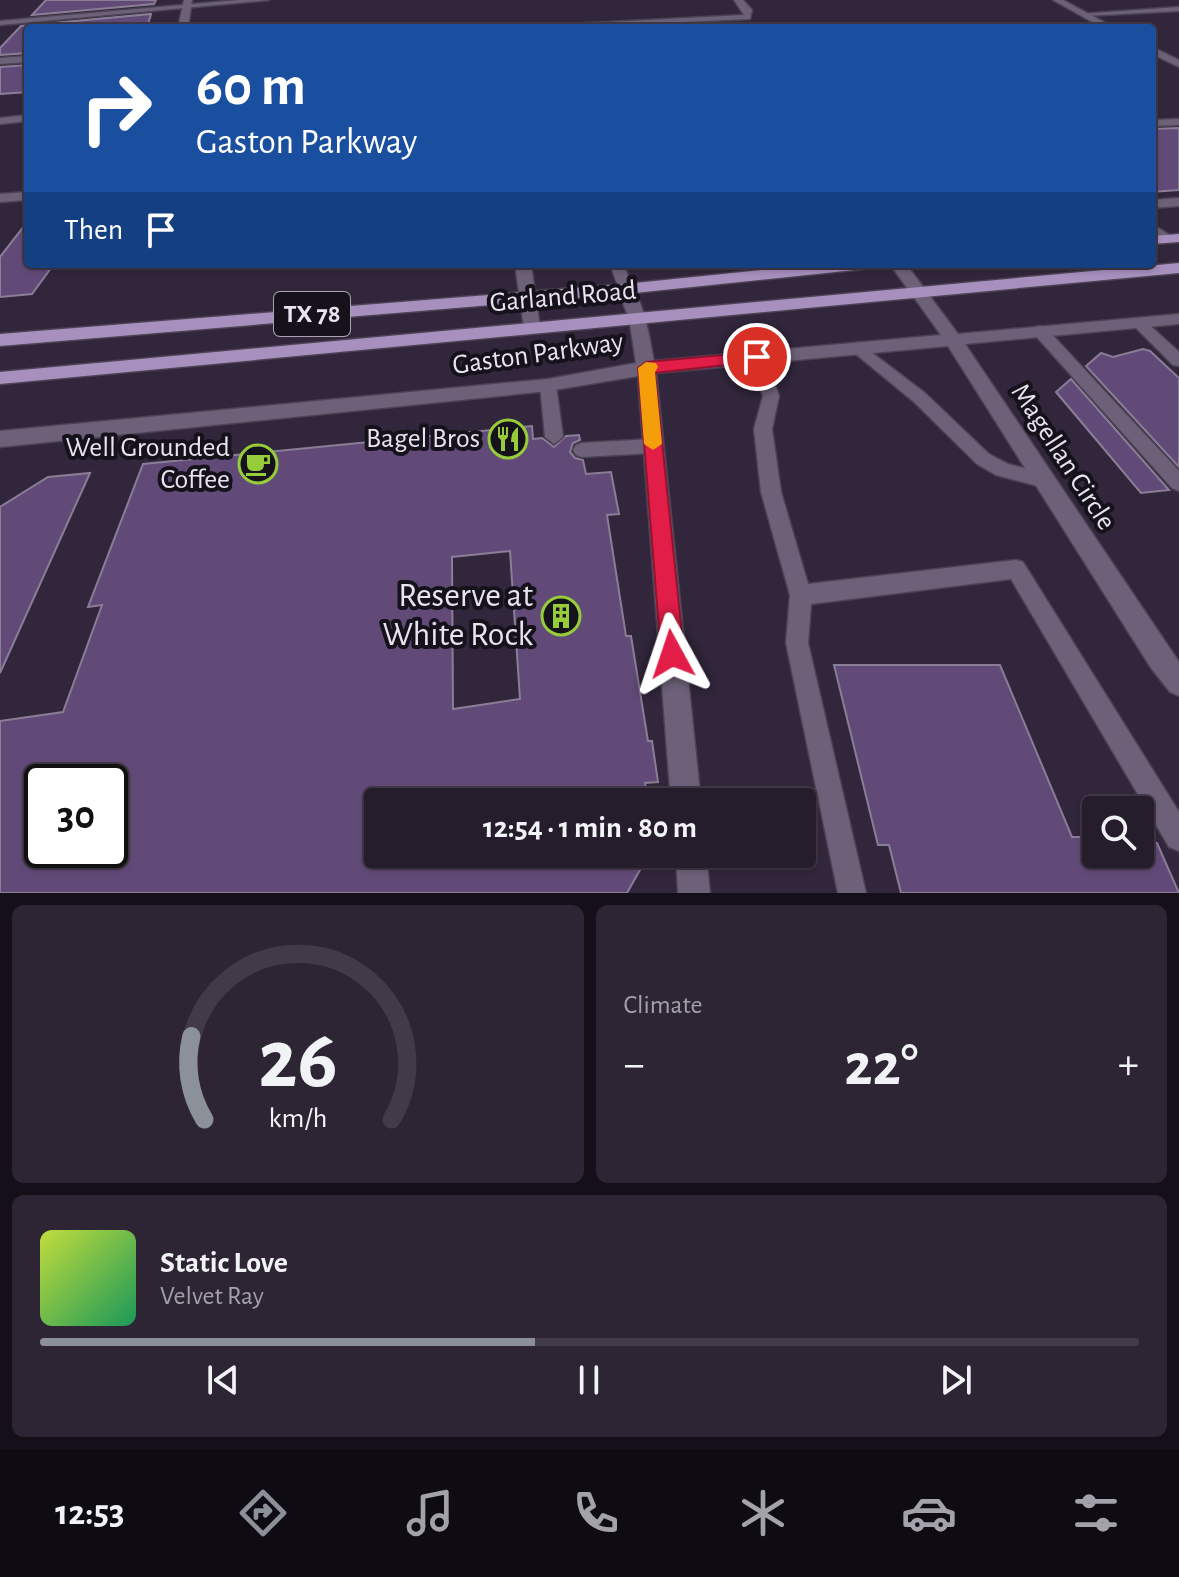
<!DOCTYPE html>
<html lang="en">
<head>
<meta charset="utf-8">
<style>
  :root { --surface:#251c2c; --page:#2d2534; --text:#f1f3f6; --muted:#a3a1a9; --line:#423a48; --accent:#8c9099 }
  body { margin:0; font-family:"Alegreya Sans",sans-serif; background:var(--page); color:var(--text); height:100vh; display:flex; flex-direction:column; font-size:30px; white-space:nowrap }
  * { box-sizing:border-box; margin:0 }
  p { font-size:26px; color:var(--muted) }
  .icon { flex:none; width:44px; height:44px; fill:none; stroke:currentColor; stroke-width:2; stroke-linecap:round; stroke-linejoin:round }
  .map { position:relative; height:893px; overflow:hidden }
  .details { display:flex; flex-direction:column; gap:12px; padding:12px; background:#140f18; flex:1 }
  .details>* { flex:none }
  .guide { position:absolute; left:24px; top:24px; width:1132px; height:244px; border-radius:8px; box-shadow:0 2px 6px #0004,0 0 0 2px var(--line); background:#1a4fa0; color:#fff; overflow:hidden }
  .tools { position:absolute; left:1082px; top:796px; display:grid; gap:16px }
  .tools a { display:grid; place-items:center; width:72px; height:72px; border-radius:8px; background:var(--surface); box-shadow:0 2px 6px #0004,0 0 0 2px var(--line); font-size:40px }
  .speed { position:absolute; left:24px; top:764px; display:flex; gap:16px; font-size:40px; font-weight:700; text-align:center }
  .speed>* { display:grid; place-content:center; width:104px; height:104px; border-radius:50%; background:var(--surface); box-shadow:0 2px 6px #0004,0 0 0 2px var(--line); line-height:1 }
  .speed .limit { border:4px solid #111; border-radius:12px; background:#fff; color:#111 }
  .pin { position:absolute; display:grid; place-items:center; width:68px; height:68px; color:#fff; margin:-34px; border:4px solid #fff; border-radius:50%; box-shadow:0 2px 8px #0007 }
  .me { position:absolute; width:88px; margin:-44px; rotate:355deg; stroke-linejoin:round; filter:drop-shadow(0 0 6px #0008) }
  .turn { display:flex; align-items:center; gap:28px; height:168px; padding:0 40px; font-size:36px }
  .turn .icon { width:104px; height:104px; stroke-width:2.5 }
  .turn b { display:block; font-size:56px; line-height:68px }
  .then { display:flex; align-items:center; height:76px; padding:0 40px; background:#0003; gap:16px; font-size:30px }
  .big { font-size:60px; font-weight:700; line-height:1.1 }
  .details .card { flex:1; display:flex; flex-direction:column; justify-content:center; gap:12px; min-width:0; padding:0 28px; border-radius:12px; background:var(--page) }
  .details .dial { align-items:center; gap:0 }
  .dial svg { height:208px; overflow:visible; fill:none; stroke:var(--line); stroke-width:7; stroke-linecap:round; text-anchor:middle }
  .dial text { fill:var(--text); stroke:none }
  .song { display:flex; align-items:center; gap:24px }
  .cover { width:96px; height:96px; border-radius:12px; background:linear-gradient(135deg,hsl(70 70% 55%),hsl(150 70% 35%)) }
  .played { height:8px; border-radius:4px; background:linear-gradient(90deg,var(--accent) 45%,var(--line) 45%) }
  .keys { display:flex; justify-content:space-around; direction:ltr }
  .heat { display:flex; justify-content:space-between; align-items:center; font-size:44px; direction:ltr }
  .details .tiles { flex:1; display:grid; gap:12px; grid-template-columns:1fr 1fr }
  .card:last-child { grid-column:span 2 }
  .trip { position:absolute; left:364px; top:788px; width:452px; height:80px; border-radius:8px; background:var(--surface); box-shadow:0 2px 6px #0004,0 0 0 2px var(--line); font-weight:700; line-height:80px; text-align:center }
  .tabs { display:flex; height:128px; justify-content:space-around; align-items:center; background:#0f0b12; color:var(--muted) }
  .tabs .icon { width:56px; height:56px }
  .tabs .current { color:var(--accent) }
  .tabs b { font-size:36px; color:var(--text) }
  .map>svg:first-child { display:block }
  .building { fill:#624a78; stroke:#8a7d96; stroke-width:2; fill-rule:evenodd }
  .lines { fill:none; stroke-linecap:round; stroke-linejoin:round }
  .service-casing { stroke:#4b4253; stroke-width:3 }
  .minor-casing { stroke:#4b4253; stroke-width:3 }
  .primary-casing { stroke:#4b4253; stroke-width:3 }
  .service { fill:#6d6179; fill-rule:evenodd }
  .minor { fill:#6d6179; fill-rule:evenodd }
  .primary { fill:#a78fbe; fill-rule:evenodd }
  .route { fill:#e11d48; stroke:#92132f; stroke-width:2 }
  .slow { fill:#f59e0b }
  .labels { text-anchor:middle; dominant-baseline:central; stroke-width:8; stroke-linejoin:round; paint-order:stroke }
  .shield { fill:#16121b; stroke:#aaa4b0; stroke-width:2 }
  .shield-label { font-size:26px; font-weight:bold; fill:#e9e2f0 }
  .street-label { font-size:28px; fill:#e9e2f0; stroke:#16121b }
  .poi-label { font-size:28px; fill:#e9e2f0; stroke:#16121b; text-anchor:end }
  .near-poi-label { font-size:34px; fill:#e9e2f0; stroke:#16121b; text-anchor:end }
</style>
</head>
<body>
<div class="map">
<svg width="1179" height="893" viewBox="0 0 1179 893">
  <rect width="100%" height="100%" fill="#31263b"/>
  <g class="building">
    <path d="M 46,0 L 156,0 L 154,4 L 32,15 Z"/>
    <path d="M 151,14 L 147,28 L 28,28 L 28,53 L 0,55 L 0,48 L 21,26 Z"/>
    <path d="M 28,65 L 28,92 L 0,94 L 0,67 Z"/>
    <path d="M 1179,128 L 1179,190 L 1152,192 L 1152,129 Z"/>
    <path d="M 28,221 L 28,264 L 54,264 L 32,294 L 0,297 L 0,257 Z"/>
    <path d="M 1143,349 L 1150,351 L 1179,378 L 1179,467 L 1086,366 L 1101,353 L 1113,357 Z"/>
    <path d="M 1071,379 L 1169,490 L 1141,493 L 1056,392 Z"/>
    <path d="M 532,426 L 533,439 L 542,438 L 554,447 L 566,436 L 579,435 L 580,440 L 573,443 L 570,452 L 575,458 L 583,460 L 586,474 L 611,472 L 619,514 L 607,515 L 626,636 L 631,636 L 648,741 L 652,741 L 658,782 L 645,783 L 648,802 L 378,802 L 378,854 L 649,854 L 627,893 L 0,893 L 0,721 L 63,712 L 102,605 L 88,607 L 143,464 ZM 510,551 L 520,699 L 453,709 L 452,557 ZM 42,782 L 110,782 L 110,855 L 42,865 Z"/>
    <path d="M 90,473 L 0,673 L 0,507 L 48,477 Z"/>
    <path d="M 834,665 L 1000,665 L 1072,837 L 1096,837 L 1096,854 L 1140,854 L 1140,843 L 1157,843 L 1179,893 L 901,893 L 889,845 L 878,845 Z"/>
  </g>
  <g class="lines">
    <defs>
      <g id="service">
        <path d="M 239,0 L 269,0 L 0,25 L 0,21 Z"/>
        <path d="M 1179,7 L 1179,11 L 1084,16 L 1080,14 Z"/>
        <path d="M 28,115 L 28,121 L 0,124 L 0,118 Z"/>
        <path d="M 1179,119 L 1179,125 L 1152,126 L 1152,120 Z"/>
        <path d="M 1179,198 L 1179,206 L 1152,208 L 1152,200 Z"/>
        <path d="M 1152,224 L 1171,236 L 1171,242 L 1161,242 L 1152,234 Z"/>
        <path d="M 610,264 L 624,264 L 632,289 L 630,292 L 620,292 Z"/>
        <path d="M 1139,318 L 1144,320 L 1179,352 L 1179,366 L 1173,365 L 1131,323 Z"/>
        <path d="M 1040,326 L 1045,327 L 1179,471 L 1179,491 L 1172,488 L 1035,335 L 1035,327 Z"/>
        <path d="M 858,342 L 925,393 L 989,454 L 1008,464 L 1052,475 L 1054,480 L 1052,485 L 1045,488 L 996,475 L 977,464 L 913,401 L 852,351 L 850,347 Z"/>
        <path d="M 757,352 L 765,357 L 779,396 L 772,429 L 781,492 L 808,584 L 1016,560 L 1023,562 L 1179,812 L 1179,851 L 1169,847 L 1011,579 L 811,604 L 808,643 L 866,893 L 838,893 L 786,643 L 790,595 L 761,492 L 754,429 L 763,396 L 749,357 Z"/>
        <path d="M 548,379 L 556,385 L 563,437 L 554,444 L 545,437 L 540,385 Z"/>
        <path d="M 653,439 L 659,441 L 662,446 L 659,451 L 653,453 L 582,457 L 576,455 L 573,450 L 576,445 L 582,443 Z"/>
      </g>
      <g id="minor">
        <path d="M 184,0 L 192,0 L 188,28 L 178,28 Z"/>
        <path d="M 734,0 L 743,0 L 752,10 L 750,19 L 547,28 L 552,25 L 744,15 Z"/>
        <path d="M 1053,0 L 1063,0 L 1115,28 L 1103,28 Z"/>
        <path d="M 1152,47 L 1179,60 L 1179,67 L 1152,54 Z"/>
        <path d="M 28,56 L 28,62 L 0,64 L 0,58 Z"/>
        <path d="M 28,192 L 28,200 L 0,202 L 0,194 Z"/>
        <path d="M 515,264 L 531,264 L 540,328 L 538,332 L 532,333 L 524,328 Z"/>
        <path d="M 890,264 L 906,264 L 958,334 L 1179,314 L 1179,324 L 965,344 L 1179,662 L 1179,696 L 1170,692 L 1151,668 L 948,346 L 656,373 L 701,802 L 671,802 L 638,376 L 548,391 L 0,447 L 0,431 L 548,379 L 636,363 L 629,318 L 617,289 L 625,284 C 644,291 650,343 654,361 L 941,335 Z"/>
        <path d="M 676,854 L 706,854 L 710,893 L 678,893 Z"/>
      </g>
      <g id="primary">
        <path d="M 1179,234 L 1179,242 L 1152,244 L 1152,236 Z"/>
        <path d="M 1179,263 L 1179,273 L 0,384 L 0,372 Z"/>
        <path d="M 820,264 L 872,264 L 864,269 L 625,294 L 0,346 L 0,334 L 625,284 Z"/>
      </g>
    </defs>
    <use href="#service" class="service-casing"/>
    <use href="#minor" class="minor-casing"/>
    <use href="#primary" class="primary-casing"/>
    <use href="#service" class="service"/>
    <use href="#minor" class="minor"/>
    <use href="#primary" class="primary"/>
  </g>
  <path class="route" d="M 757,352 L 763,353 L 763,361 L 655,373 L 684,654 L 681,662 L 672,665 L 664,662 L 661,654 L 638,368 L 646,362 Z"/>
  <path class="slow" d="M 646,362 L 656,363 L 658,367 L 655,372 L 662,444 L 653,450 L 644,444 L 638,368 Z"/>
  <defs>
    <symbol id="restaurant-ring" viewBox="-11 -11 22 22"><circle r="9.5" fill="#16121b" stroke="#96cc39" stroke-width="1.5"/><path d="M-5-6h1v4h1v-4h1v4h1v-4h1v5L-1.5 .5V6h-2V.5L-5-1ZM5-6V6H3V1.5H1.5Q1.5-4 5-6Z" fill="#96cc39"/></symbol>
    <symbol id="cafe-ring" viewBox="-11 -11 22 22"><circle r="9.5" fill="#16121b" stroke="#96cc39" stroke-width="1.5"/><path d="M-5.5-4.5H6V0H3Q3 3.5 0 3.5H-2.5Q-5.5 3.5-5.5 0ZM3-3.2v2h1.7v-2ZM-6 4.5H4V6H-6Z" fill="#96cc39"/></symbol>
    <symbol id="building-ring" viewBox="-11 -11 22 22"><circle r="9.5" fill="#16121b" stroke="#96cc39" stroke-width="1.5"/><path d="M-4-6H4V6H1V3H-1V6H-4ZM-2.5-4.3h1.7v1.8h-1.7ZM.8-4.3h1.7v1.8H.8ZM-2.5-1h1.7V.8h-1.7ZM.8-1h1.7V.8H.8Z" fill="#96cc39"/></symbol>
  </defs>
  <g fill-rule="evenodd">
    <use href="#restaurant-ring" x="486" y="417" width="44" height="44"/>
    <use href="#cafe-ring" x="236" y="442" width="44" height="44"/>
    <use href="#building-ring" x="539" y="594" width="44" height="44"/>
  </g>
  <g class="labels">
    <rect class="shield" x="274" y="292" width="76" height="44" rx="6"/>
    <g class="shield-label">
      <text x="312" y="314">TX 78</text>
    </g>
    <g class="street-label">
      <text transform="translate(563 297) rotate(-5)">Garland Road</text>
      <text transform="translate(538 354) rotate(-8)">Gaston Parkway</text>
      <text transform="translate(1063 457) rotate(57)">Magellan Circle</text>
    </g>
    <g class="poi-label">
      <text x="480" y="439">Bagel Bros</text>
      <text x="230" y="448">Well Grounded<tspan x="230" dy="32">Coffee</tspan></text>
    </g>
    <g class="near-poi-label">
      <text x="533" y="596">Reserve at<tspan x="533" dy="39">White Rock</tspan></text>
    </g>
  </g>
</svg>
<div class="tools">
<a><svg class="icon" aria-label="search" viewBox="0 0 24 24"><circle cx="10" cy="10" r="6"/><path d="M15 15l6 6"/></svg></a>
</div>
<div class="speed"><div class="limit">30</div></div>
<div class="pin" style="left:757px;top:357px;background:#d93025"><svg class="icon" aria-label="arrive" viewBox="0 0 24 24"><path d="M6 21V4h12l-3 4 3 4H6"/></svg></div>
<svg class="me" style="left:672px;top:654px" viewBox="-20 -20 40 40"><path d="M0-17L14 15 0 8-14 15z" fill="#e11d48" stroke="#fff" stroke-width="4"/></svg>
<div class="trip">12:54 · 1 min · 80 m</div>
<div class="guide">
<div class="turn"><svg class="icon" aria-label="right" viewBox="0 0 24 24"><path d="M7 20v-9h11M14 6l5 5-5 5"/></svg><div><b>60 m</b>Gaston Parkway</div></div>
<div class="then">Then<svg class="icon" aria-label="arrive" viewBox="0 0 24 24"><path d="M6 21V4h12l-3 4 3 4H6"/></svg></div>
</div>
</div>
<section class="details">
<div class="tiles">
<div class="card dial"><svg viewBox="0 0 100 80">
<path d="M14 69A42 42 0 1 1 86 69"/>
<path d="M14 69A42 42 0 0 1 9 37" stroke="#8c9099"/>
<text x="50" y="56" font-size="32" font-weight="700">26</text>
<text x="50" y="72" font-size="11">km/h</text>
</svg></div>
<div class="card"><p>Climate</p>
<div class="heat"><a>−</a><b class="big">22°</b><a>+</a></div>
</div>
<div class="card">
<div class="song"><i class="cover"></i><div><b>Static Love</b><p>Velvet Ray</p></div></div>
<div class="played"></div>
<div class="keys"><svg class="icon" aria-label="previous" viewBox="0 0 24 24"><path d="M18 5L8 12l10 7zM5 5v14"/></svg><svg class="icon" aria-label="pause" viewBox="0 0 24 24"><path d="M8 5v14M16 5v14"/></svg><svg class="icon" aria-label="next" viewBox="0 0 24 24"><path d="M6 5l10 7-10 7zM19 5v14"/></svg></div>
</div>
</div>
</section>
<nav class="tabs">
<b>12:53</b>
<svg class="icon current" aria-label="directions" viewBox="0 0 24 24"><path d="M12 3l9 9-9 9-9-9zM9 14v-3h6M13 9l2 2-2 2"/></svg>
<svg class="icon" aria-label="music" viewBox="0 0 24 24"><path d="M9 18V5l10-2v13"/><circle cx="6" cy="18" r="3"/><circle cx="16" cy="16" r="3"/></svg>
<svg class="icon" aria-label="phone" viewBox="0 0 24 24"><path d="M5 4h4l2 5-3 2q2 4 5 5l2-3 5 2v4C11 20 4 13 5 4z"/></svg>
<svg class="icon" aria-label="climate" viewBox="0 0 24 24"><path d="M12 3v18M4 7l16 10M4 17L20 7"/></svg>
<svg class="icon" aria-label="car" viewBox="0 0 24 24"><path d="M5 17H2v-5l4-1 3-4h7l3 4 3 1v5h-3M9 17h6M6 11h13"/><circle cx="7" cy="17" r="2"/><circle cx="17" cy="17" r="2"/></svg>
<svg class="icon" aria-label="filters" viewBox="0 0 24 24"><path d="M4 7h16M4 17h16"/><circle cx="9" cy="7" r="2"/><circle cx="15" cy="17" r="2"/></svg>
</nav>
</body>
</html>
